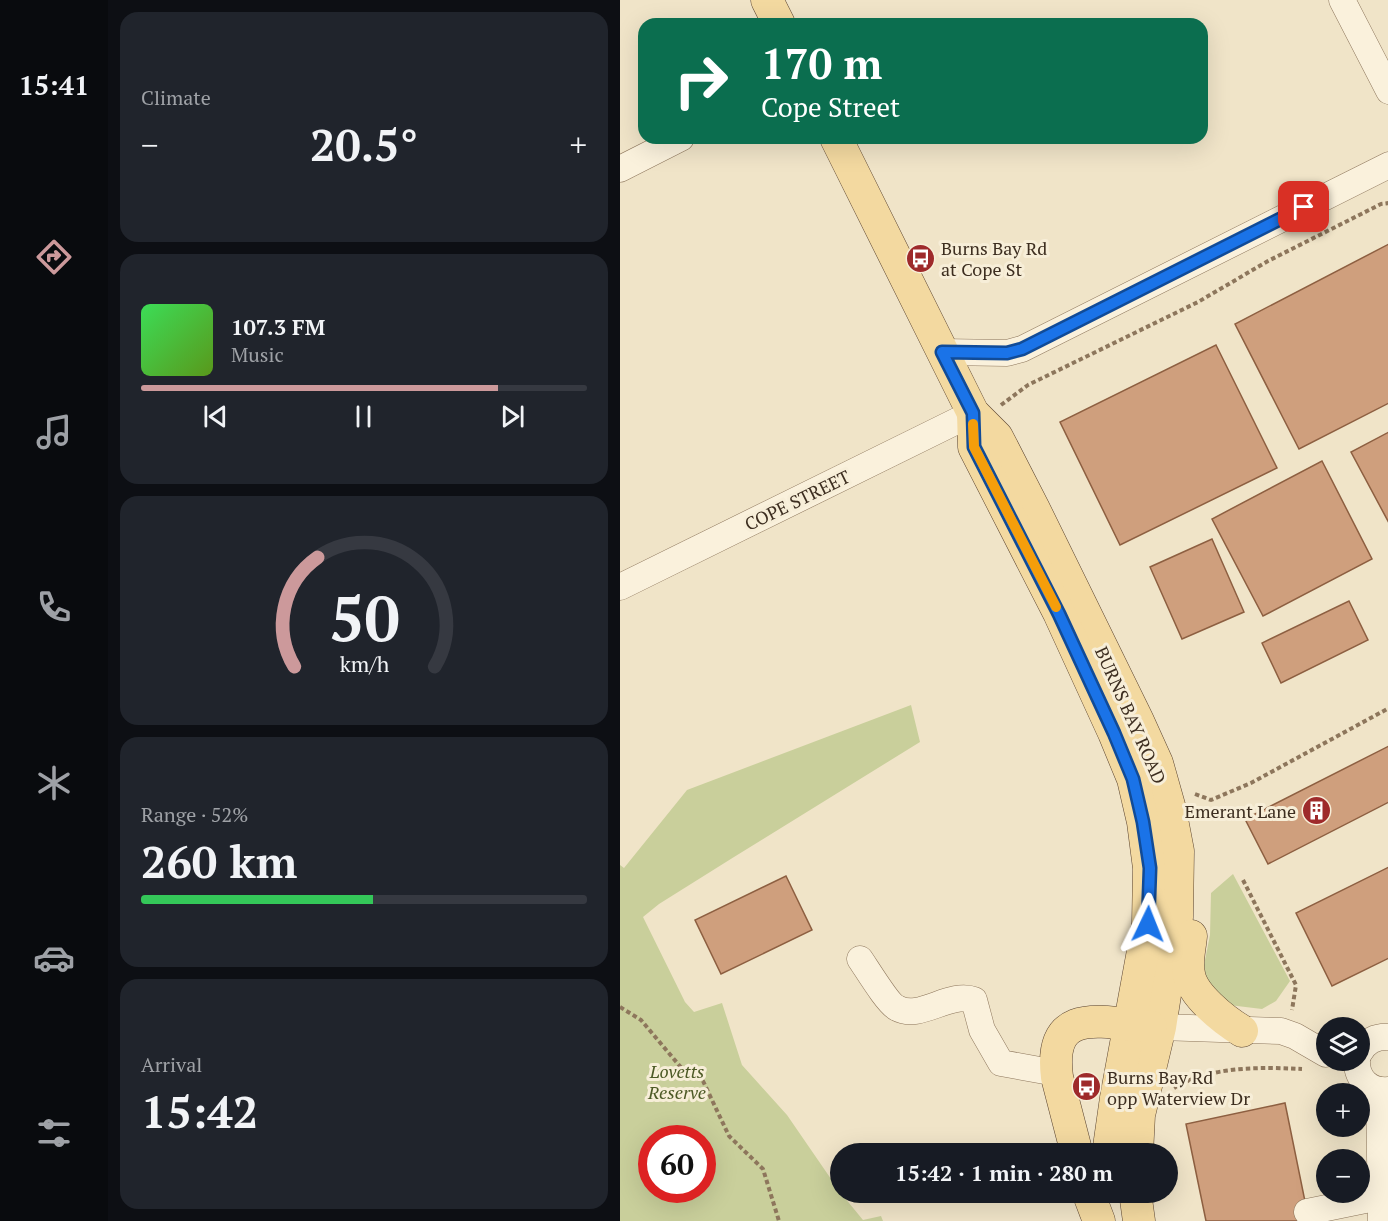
<!DOCTYPE html>
<html lang="en">
<head>
<meta charset="utf-8">
<style>
  :root { --surface:#171b24; --page:#20242c; --text:#f1f3f6; --muted:#9ea1a6; --line:#363941; --accent:#cc999b }
  body { margin:0; font-family:"PT Serif",serif; background:var(--page); color:var(--text); height:100vh; display:flex; flex-direction:column; font-size:22px; white-space:nowrap }
  * { box-sizing:border-box; margin:0 }
  p { font-size:20px; color:var(--muted) }
  .icon { flex:none; width:33px; height:33px; fill:none; stroke:currentColor; stroke-width:2; stroke-linecap:round; stroke-linejoin:round }
  .map { position:relative; flex:1; overflow:hidden }
  .details { display:flex; flex-direction:column; gap:12px; padding:12px; background:#0d0f14; width:512px }
  .details>* { flex:none }
  .hud { position:absolute; left:18px; top:18px; width:570px; height:126px; border-radius:18px; box-shadow:0 6px 24px #0002; background:#0b6e4f; color:#fff; overflow:hidden }
  .fabs { position:absolute; left:696px; top:1017px; display:grid; gap:12px }
  .fabs a { display:grid; place-items:center; width:54px; height:54px; border-radius:50%; background:var(--surface); box-shadow:0 6px 24px #0002; font-size:30px }
  .speed { position:absolute; left:18px; top:1125px; display:flex; gap:12px; font-size:30px; font-weight:700; text-align:center }
  .speed>* { display:grid; place-content:center; width:78px; height:78px; border-radius:50%; background:var(--surface); box-shadow:0 6px 24px #0002; line-height:1 }
  .speed .limit { border:9px solid #d22; background:#fff; color:#111 }
  .pin { position:absolute; display:grid; place-items:center; width:51px; height:51px; color:#fff; margin:-26px; border-radius:12px; box-shadow:0 3px 9px #0006 }
  .me { position:absolute; width:66px; margin:-33px; rotate:2deg; stroke-linejoin:round; filter:drop-shadow(0 0 4px #0008) }
  .turn { display:flex; align-items:center; gap:21px; height:126px; padding:0 24px; font-size:27px }
  .turn .icon { width:78px; height:78px; stroke-width:2.5 }
  .turn b { display:block; font-size:42px; line-height:51px }
  .big { font-size:45px; font-weight:700; line-height:1.1 }
  .details .card { flex:1; display:flex; flex-direction:column; justify-content:center; gap:9px; min-width:0; padding:0 21px; border-radius:18px; background:var(--page) }
  .details .dial { align-items:center; gap:0 }
  .dial svg { height:156px; overflow:visible; fill:none; stroke:var(--line); stroke-width:7; stroke-linecap:round; text-anchor:middle }
  .dial text { fill:var(--text); stroke:none }
  .song { display:flex; align-items:center; gap:18px }
  .cover { width:72px; height:72px; border-radius:9px; background:linear-gradient(135deg,hsl(130 70% 55%),hsl(90 70% 35%)) }
  .played { height:6px; border-radius:3px; background:linear-gradient(90deg,var(--accent) 80%,var(--line) 80%) }
  .keys { display:flex; justify-content:space-around; direction:ltr }
  .heat { display:flex; justify-content:space-between; align-items:center; font-size:33px; direction:ltr }
  .charge { height:9px; border-radius:4px; background:linear-gradient(90deg,#34c759 52%,var(--line) 0) }
  .trip { position:absolute; left:210px; top:1143px; width:348px; height:60px; border-radius:30px; background:var(--surface); box-shadow:0 6px 24px #0002; font-weight:700; line-height:60px; text-align:center }
  main { display:flex; flex:1; min-height:0 }
  .menu { display:flex; flex-direction:column; width:108px; justify-content:space-around; align-items:center; background:#090b0e; color:var(--muted) }
  .menu .icon { width:42px; height:42px }
  .menu .active { color:var(--accent) }
  .menu b { font-size:27px; color:var(--text) }
  .map>svg:first-child { display:block }
  .green { fill:#c9cf9b; fill-rule:evenodd }
  .building { fill:#cf9f7d; stroke:#8d5f41; stroke-width:1.5 }
  .lines { fill:none; stroke-linecap:round; stroke-linejoin:round }
  .minor-casing { stroke:#8d765c; stroke-width:27 }
  .major-casing { stroke:#5b4430; stroke-width:33 }
  .path { stroke:#8d765c; stroke-width:4; stroke-dasharray:4.5 3; stroke-linecap:butt }
  .minor { stroke:#faf1dc; stroke-width:26 }
  .major { stroke:#f3d9a0; stroke-width:32 }
  .route-casing { stroke:#114b97; stroke-width:15 }
  .route { stroke:#1a73e8; stroke-width:10 }
  .slow { stroke:#f59e0b; stroke-width:10 }
  .labels { text-anchor:middle; dominant-baseline:central; stroke-width:6; stroke-linejoin:round; paint-order:stroke }
  .poi-label { font-size:18px; fill:#3d2e20; stroke:#f7eed8; text-anchor:start }
  .street-label { font-size:18px; fill:#3d2e20; stroke:#f7eed8 }
  .park-label { font-size:18px; font-style:italic; fill:#4d5a26; stroke:#f7eed8 }
</style>
</head>
<body>
<main>
<nav class="menu">
<b>15:41</b>
<svg class="icon active" aria-label="directions" viewBox="0 0 24 24"><path d="M12 3l9 9-9 9-9-9zM9 14v-3h6M13 9l2 2-2 2"/></svg>
<svg class="icon" aria-label="music" viewBox="0 0 24 24"><path d="M9 18V5l10-2v13"/><circle cx="6" cy="18" r="3"/><circle cx="16" cy="16" r="3"/></svg>
<svg class="icon" aria-label="phone" viewBox="0 0 24 24"><path d="M5 4h4l2 5-3 2q2 4 5 5l2-3 5 2v4C11 20 4 13 5 4z"/></svg>
<svg class="icon" aria-label="climate" viewBox="0 0 24 24"><path d="M12 3v18M4 7l16 10M4 17L20 7"/></svg>
<svg class="icon" aria-label="car" viewBox="0 0 24 24"><path d="M5 17H2v-5l4-1 3-4h7l3 4 3 1v5h-3M9 17h6M6 11h13"/><circle cx="7" cy="17" r="2"/><circle cx="17" cy="17" r="2"/></svg>
<svg class="icon" aria-label="filters" viewBox="0 0 24 24"><path d="M4 7h16M4 17h16"/><circle cx="9" cy="7" r="2"/><circle cx="15" cy="17" r="2"/></svg>
</nav>
<section class="details">
<div class="card"><p>Climate</p>
<div class="heat"><a>−</a><b class="big">20.5°</b><a>+</a></div>
</div>
<div class="card">
<div class="song"><i class="cover"></i><div><b>107.3 FM</b><p>Music</p></div></div>
<div class="played"></div>
<div class="keys"><svg class="icon" aria-label="previous" viewBox="0 0 24 24"><path d="M18 5L8 12l10 7zM5 5v14"/></svg><svg class="icon" aria-label="pause" viewBox="0 0 24 24"><path d="M8 5v14M16 5v14"/></svg><svg class="icon" aria-label="next" viewBox="0 0 24 24"><path d="M6 5l10 7-10 7zM19 5v14"/></svg></div>
</div>
<div class="card dial"><svg viewBox="0 0 100 80">
<path d="M14 69A42 42 0 1 1 86 69"/>
<path d="M14 69A42 42 0 0 1 26 13" stroke="#cc999b"/>
<text x="50" y="56" font-size="32" font-weight="700">50</text>
<text x="50" y="72" font-size="11">km/h</text>
</svg></div>
<div class="card"><p>Range · 52%</p><b class="big">260 km</b><div class="charge"></div></div>
<div class="card"><p>Arrival</p><b class="big">15:42</b></div>
</section>
<div class="map">
<svg width="769" height="1221" viewBox="0 0 769 1221">
  <rect width="100%" height="100%" fill="#f0e4c8"/>
  <g class="green">
    <path d="M 291,705 L 300,742 L 114,857 L 39,904 L 23,917 L 65,1002 L 74,1012 L 102,1003 L 122,1065 L 167,1115 L 220,1192 L 243,1220 L 261,1216 L 263,1221 L 0,1221 L 0,865 L 4,868 L 67,790 ZM 32,1138 L 82,1138 L 82,1190 L 32,1190 Z"/>
    <path d="M 613,874 L 670,981 L 656,1001 L 642,1009 L 609,1005 L 587,984 L 584,965 L 590,935 L 591,893 Z"/>
  </g>
  <g class="building">
    <path d="M 769,244 L 769,403 L 679,449 L 615,324 Z"/>
    <path d="M 596,345 L 657,468 L 500,545 L 440,422 Z"/>
    <path d="M 769,432 L 769,523 L 731,452 Z"/>
    <path d="M 702,461 L 752,559 L 643,616 L 592,519 Z"/>
    <path d="M 592,539 L 624,612 L 562,639 L 530,567 Z"/>
    <path d="M 729,601 L 748,640 L 661,683 L 642,643 Z"/>
    <path d="M 769,746 L 769,802 L 648,864 L 625,819 Z"/>
    <path d="M 769,867 L 769,958 L 712,986 L 676,913 Z"/>
    <path d="M 166,876 L 192,930 L 101,974 L 75,920 Z"/>
    <path d="M 665,1103 L 689,1221 L 586,1221 L 566,1124 Z"/>
  </g>
  <g class="lines">
    <defs>
      <g id="minor">
        <path d="M 722,0 L 769,91"/>
        <path d="M 0,169 L 61,138"/>
        <path d="M 322,352 L 387,353 L 402,349 L 769,165"/>
        <path d="M 0,587 L 353,413"/>
        <path d="M 240,959 C 247,969 268,1004 277,1008 C 300,1021 329,991 354,1000 L 362,1030 L 381,1063 L 436,1073"/>
        <path d="M 540,1027 L 661,1031 L 675,1036 L 706,1054"/>
        <path d="M 740,1052 C 746,1041 756,1036 769,1037"/>
        <path d="M 737,1060 C 736,1079 750,1092 769,1090"/>
        <path d="M 759,1090 L 761,1221"/>
        <path d="M 687,1212 L 760,1197"/>
      </g>
      <g id="major">
        <path d="M 147,0 L 159,24"/>
        <path d="M 216,138 L 353,413 L 377,437 L 414,509 L 518,721 L 537,763 L 550,809 L 558,851 L 557,917 L 540,1027 L 519,1115 L 517,1154"/>
        <path d="M 353,413 L 354,447 L 439,613 L 494,733 L 513,779 L 523,822 L 529,868 L 528,924 L 496,1098 L 488,1154"/>
        <path d="M 571,936 C 570,948 566,962 569,974 C 572,995 604,1020 622,1031"/>
        <path d="M 457,1154 L 437,1077 C 428,1005 482,1022 531,1027"/>
        <path d="M 468,1192 L 479,1221"/>
        <path d="M 515,1192 L 519,1221"/>
      </g>
    </defs>
    <use href="#minor" class="minor-casing"/>
    <use href="#major" class="major-casing"/>
    <g class="path">
      <path d="M 381,405 L 408,385 L 578,302 L 648,261 L 761,204 L 769,203"/>
      <path d="M 575,794 L 591,800 L 631,783 L 769,708"/>
      <path d="M 623,880 L 676,985 L 672,1010"/>
      <path d="M 0,1007 L 21,1020 L 64,1071 L 83,1081 L 109,1136 L 143,1169 L 159,1221"/>
      <path d="M 554,1088 C 590,1066 641,1067 682,1069"/>
    </g>
    <use href="#minor" class="minor"/>
    <use href="#major" class="major"/>
  </g>
  <g class="lines">
    <defs>
      <path id="route" d="M 528,924 L 530,868 L 523,822 L 513,779 L 494,733 L 439,614 L 354,447 L 353,413 L 322,352 L 387,353 L 402,349 L 684,207"/>
    </defs>
    <use href="#route" class="route-casing"/>
    <use href="#route" class="route"/>
    <path class="slow" d="M 353,424 L 354,447 L 436,607"/>
  </g>
  <defs>
    <symbol id="bus-disc" viewBox="-11 -11 22 22"><circle r="9.5" fill="#9e2a2b" stroke="#f7eed8"/><path d="M-5-6H5V4H4V6H2V4H-2V6H-4V4H-5ZM-3.5-4V0h7V-4ZM-3.5 1.2v1.5H-2V1.2ZM2 1.2v1.5H3.5V1.2Z" fill="#fff"/></symbol>
    <symbol id="building-disc" viewBox="-11 -11 22 22"><circle r="9.5" fill="#9e2a2b" stroke="#f7eed8"/><path d="M-4-6H4V6H1V3H-1V6H-4ZM-2.5-4.3h1.7v1.8h-1.7ZM.8-4.3h1.7v1.8H.8ZM-2.5-1h1.7V.8h-1.7ZM.8-1h1.7V.8H.8Z" fill="#fff"/></symbol>
  </defs>
  <g fill-rule="evenodd">
    <use href="#bus-disc" x="284" y="242" width="33" height="33"/>
    <use href="#building-disc" x="680" y="794" width="33" height="33"/>
    <use href="#bus-disc" x="450" y="1070" width="33" height="33"/>
  </g>
  <g class="labels">
    <g class="poi-label">
      <text x="321" y="248">Burns Bay Rd<tspan x="321" dy="21">at Cope St</tspan></text>
      <text x="676" y="811" text-anchor="end">Emerant Lane</text>
      <text x="487" y="1077">Burns Bay Rd<tspan x="487" dy="21">opp Waterview Dr</tspan></text>
    </g>
    <g class="street-label">
      <text transform="translate(177 500) rotate(-26)">COPE STREET</text>
      <text transform="translate(511 715) rotate(66)">BURNS BAY ROAD</text>
    </g>
    <g class="park-label">
      <text x="57" y="1071">Lovetts<tspan x="57" dy="21">Reserve</tspan></text>
    </g>
  </g>
</svg>
<div class="fabs">
<a><svg class="icon" aria-label="layers" viewBox="0 0 24 24"><path d="M12 4l9 5-9 5-9-5zM3 14l9 5 9-5"/></svg></a>
<a>+</a>
<a>−</a>
</div>
<div class="speed"><div class="limit">60</div></div>
<div class="pin" style="left:684px;top:207px;background:#d93025"><svg class="icon" aria-label="arrive" viewBox="0 0 24 24"><path d="M6 21V4h12l-3 4 3 4H6"/></svg></div>
<svg class="me" style="left:528px;top:924px" viewBox="-20 -20 40 40"><path d="M0-17L14 15 0 8-14 15z" fill="#1a73e8" stroke="#fff" stroke-width="4"/></svg>
<div class="trip">15:42 · 1 min · 280 m</div>
<div class="hud">
<div class="turn"><svg class="icon" aria-label="right" viewBox="0 0 24 24"><path d="M7 20v-9h11M14 6l5 5-5 5"/></svg><div><b>170 m</b>Cope Street</div></div>
</div>
</div>
</main>
</body>
</html>
